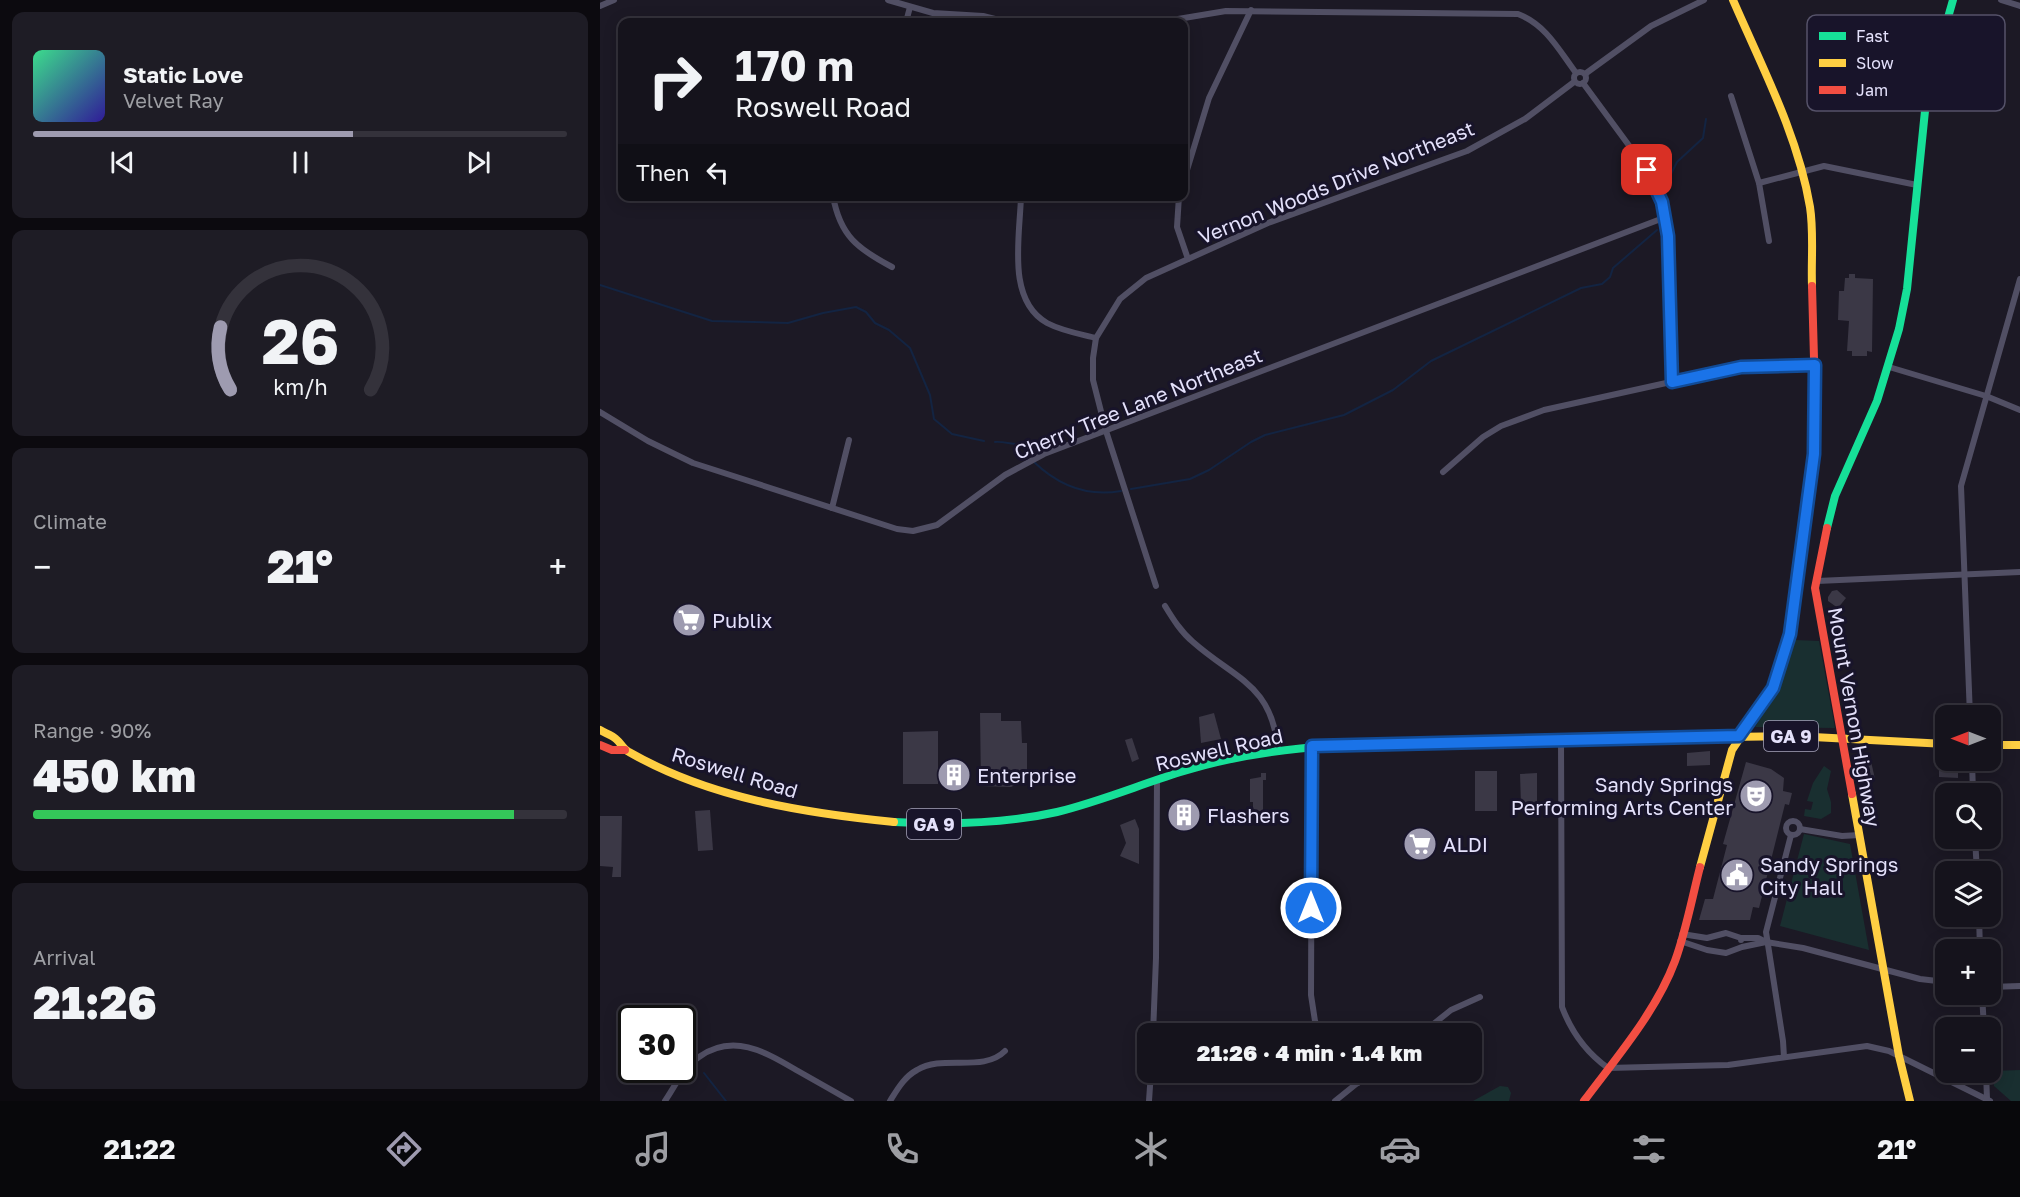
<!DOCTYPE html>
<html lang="en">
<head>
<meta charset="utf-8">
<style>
  :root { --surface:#15131c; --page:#1e1c25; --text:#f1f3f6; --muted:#9d9ea3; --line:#34323b; --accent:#9e9bb0 }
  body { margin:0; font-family:"Golos Text",sans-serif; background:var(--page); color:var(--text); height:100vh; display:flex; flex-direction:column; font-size:22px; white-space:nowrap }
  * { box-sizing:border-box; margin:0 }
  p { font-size:20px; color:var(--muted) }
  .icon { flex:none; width:33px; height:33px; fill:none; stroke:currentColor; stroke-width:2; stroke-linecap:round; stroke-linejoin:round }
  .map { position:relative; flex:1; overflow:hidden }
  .drawer { display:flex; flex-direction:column; gap:12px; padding:12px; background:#0c0a0f; width:600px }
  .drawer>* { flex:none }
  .top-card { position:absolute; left:18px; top:18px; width:570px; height:183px; border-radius:12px; box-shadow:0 3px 15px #0003,0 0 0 2px var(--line); background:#15131c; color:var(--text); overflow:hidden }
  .needle { width:39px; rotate:270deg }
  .fabs { position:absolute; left:1335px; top:705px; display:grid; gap:12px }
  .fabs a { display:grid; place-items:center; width:66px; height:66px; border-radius:12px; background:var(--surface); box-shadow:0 3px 15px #0003,0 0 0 2px var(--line); font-size:30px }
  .speed { position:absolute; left:18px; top:1005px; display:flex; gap:12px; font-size:30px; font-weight:700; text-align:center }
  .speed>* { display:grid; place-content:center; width:78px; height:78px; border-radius:50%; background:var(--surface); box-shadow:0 3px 15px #0003,0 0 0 2px var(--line); line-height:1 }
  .speed .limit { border:3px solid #111; border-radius:9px; background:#fff; color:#111 }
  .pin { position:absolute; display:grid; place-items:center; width:51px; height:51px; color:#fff; margin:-26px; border-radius:12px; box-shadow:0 3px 9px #0006 }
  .me { position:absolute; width:66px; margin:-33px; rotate:0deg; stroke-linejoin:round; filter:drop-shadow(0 0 4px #0008) }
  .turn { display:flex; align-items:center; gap:21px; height:126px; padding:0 18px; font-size:27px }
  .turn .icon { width:78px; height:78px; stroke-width:2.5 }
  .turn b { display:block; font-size:42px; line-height:51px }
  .then { display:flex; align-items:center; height:57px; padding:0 18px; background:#0003; gap:12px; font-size:22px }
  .big { font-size:45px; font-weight:800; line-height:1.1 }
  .drawer .tile { flex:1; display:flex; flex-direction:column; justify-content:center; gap:9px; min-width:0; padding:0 21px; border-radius:12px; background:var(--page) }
  .drawer .dial { align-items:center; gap:0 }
  .dial svg { height:156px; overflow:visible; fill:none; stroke:var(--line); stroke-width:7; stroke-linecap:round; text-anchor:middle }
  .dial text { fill:var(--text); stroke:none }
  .song { display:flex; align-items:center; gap:18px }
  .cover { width:72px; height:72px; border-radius:9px; background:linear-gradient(135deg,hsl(150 70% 55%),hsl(250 70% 35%)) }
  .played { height:6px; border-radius:3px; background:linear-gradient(90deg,var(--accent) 60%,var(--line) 60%) }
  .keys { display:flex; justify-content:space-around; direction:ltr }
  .heat { display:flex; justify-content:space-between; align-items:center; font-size:33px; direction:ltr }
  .charge { height:9px; border-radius:4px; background:linear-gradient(90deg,#34c759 90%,var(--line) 0) }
  .trip { position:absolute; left:537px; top:1023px; width:345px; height:60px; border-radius:12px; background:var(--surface); box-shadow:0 3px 15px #0003,0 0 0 2px var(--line); font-weight:800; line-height:60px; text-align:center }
  .menu { display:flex; height:96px; justify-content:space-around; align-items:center; background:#08080b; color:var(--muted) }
  .menu .icon { width:42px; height:42px }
  .menu .selected { color:var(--accent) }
  .menu b { font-size:27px; color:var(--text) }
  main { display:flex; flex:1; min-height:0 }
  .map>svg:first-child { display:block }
  .green { fill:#192f30 }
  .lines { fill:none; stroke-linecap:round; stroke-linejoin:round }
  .stream { stroke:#132442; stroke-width:2 }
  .building { fill:#3b3846 }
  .street { stroke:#514f64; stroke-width:6 }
  .fast { stroke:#16e098; stroke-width:8 }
  .slow { stroke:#ffcf43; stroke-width:8 }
  .jam { stroke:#f24e42; stroke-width:8 }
  .route-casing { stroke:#114b97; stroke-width:15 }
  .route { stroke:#1a73e8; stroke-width:10 }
  .labels { text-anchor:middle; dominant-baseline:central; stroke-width:6; stroke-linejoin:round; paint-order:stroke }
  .shield { fill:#18142a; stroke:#a7a4bc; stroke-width:1.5 }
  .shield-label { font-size:18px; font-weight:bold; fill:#e4e1fb }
  .street-label { font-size:20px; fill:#e4e1fb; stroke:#18142a }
  .poi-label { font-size:20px; fill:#e4e1fb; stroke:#18142a; text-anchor:start }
  .key { fill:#18142a; stroke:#555269; stroke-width:1.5 }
  .key-label { font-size:16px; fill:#e4e1fb }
</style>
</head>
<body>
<main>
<section class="drawer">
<div class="tile">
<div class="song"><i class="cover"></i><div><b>Static Love</b><p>Velvet Ray</p></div></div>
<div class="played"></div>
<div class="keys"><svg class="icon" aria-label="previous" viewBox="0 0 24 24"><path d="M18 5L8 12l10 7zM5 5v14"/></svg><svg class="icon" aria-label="pause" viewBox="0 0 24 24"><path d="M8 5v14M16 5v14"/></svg><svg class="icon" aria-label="next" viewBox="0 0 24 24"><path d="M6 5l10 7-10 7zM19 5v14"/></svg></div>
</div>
<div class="tile dial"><svg viewBox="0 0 100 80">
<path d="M14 69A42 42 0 1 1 86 69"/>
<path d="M14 69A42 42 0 0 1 9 37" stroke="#9e9bb0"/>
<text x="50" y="56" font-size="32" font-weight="700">26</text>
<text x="50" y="72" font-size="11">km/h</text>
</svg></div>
<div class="tile"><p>Climate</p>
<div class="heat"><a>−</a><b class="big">21°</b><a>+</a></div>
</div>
<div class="tile"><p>Range · 90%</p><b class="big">450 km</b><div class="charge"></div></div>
<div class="tile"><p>Arrival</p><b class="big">21:26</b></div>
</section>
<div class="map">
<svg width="1420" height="1101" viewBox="0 0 1420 1101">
  <rect width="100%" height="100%" fill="#1c1925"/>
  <g class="green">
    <path d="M 1195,640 L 1219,641 L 1235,728 L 1155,727 L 1181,684 Z"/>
    <path d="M 1224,766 L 1231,771 L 1227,789 L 1231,802 L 1231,813 L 1221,819 L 1204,816 L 1205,809 L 1211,810 L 1213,802 L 1207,801 L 1213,783 Z"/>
    <path d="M 1204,834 L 1250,844 L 1269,950 L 1180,926 Z"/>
    <path d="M 1420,1070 L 1420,1101 L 1411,1101 L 1394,1086 L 1392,1071 Z"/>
    <path d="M 900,1086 L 908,1087 L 911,1093 L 909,1101 L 873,1101 Z"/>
  </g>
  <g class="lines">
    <g class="stream">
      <path d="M 1064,188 L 1077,162 L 1103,138 L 1106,119"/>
      <path d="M 0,285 L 112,321 L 188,323 L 223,313 L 256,307 L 266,312 L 275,323 L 289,330 L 310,348 L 330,395 L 334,419 L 352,434 L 384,441"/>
      <path d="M 395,442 C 404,441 412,445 421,444 L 430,455"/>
      <path d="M 434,462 C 458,485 487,497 521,491"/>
      <path d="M 531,489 L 590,479 L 609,470 L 651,442 L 665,435 L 744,415 L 793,390 L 831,361 L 981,288 L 1002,284 L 1010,277 L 1013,268 L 1057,230"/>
      <path d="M 104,1073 L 126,1101"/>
    </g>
  </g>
  <g class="building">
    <path d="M 1249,274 L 1255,274 L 1255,278 L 1273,279 L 1272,352 L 1267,351 L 1267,356 L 1252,356 L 1252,351 L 1247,351 L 1249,321 L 1238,320 L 1239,291 L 1244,291 L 1245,278 L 1249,278 Z"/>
    <path d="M 1237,590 L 1246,598 L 1238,608 L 1228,601 L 1228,597 L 1232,591 Z"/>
    <path d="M 380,713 L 401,713 L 401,721 L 421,721 L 422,743 L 427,743 L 427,780 L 421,779 L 421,782 L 411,787 L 381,786 Z"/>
    <path d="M 614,713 L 621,739 L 601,743 L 599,717 Z"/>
    <path d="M 338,731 L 338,775 L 348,764 L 360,764 L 360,786 L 348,786 L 338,775 L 338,784 L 303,784 L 303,732 Z"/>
    <path d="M 532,738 L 539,759 L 532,762 L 525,740 Z"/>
    <path d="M 1110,751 L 1110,765 L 1087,766 L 1087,753 Z"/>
    <path d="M 1270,757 L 1275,779 L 1262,781 L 1257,760 Z"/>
    <path d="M 1146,762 L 1171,769 L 1184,778 L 1183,791 L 1192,793 L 1189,805 L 1185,804 L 1159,908 L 1153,907 L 1150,920 L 1099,920 L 1105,899 L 1113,899 L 1127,845 L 1123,844 Z"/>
    <path d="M 1353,763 L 1358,763 L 1358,778 L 1339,777 L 1339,769 L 1352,769 Z"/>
    <rect x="875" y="771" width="22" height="40"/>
    <path d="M 661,773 L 666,773 L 666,780 L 663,780 L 663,811 L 653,811 L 653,802 L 650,802 L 650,779 L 661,777 Z"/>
    <path d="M 937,773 L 937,805 L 921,805 L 920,774 Z"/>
    <path d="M 590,802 L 595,826 L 579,832 L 574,807 Z"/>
    <path d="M 110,810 L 113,850 L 98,851 L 95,811 Z"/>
    <path d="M 0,816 L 22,816 L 21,877 L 12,877 L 13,867 L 0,866 Z"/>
    <path d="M 535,819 L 539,829 L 539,864 L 520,856 L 526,843 L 520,825 Z"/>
  </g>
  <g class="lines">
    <g class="street">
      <path d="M 288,0 L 333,13 L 383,16 L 407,22"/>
      <path d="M 1401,0 L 1420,6"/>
      <path d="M 0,6 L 14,0"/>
      <path d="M 306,22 L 310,7"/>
      <path d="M 560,22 L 626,11 L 918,14 C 946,25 959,50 976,73"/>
      <circle cx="980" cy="78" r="6"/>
      <path d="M 985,74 L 1051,26 L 1104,0"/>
      <path d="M 983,83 L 1047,170 L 1062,202 L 1068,236 L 1072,382"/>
      <path d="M 1131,96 L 1159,183 L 1169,241"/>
      <path d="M 584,180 L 609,98 L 651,10"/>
      <path d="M 1159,183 L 1224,166 L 1317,185"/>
      <path d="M 233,196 C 240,236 258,249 292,267"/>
      <path d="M 421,196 C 420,236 406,300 447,323 C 462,331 480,334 496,338"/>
      <path d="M 579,196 L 577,227 L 588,259"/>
      <path d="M 1289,367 L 1386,396 L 1420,410"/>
      <path d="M 0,412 L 48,441 L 93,463 L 297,529 L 313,531 L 337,525 L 405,475 L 444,454 L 1066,217"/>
      <path d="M 843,472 L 883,437 L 901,426 L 944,410 L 1125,370 L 1157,366 L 1215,365"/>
      <path d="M 232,508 L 249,440"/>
      <path d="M 1217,581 L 1420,572"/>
      <path d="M 556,586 L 506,431 L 493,380 L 493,358 L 496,338 L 520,299 L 546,278 L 668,223 L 867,151 L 925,119 L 974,82"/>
      <path d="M 565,606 C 573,619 581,632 593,642 C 636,680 672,684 678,750"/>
      <path d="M 1370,716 L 1361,486 L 1420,279"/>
      <path d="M 961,739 L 962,1007 C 971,1031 987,1053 1008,1068 L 1128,1065 L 1267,1046 L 1289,1051 L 1390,1101"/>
      <path d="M 712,746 L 711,995 L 715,1021 L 721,1034"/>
      <path d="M 1372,760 L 1373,794"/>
      <circle cx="1193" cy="828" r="7"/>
      <path d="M 1200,829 L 1242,836 L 1260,835"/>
      <path d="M 1375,838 L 1377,872"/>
      <path d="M 1379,916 L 1380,950"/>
      <path d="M 1082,934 L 1107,938 L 1126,933 L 1141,938 L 1141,940"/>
      <path d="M 1141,938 L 1158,938 L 1166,942 L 1203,948 L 1320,979 L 1346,982"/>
      <path d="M 1080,941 L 1107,950 L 1126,953 L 1142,947 L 1166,942"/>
      <path d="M 1390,987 L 1420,986"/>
      <path d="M 1382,994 L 1384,1028"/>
      <path d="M 553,1034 L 556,958 L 557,779"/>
      <path d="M 821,1034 L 851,1010 L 880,997"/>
      <path d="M 1184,1057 L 1183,1041 L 1166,932 L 1191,835"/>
      <path d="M 750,1072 L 758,1083"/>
      <path d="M 1386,1072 L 1387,1099"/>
      <path d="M 65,1101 C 75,1086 84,1067 99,1057 C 134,1032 167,1053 198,1071 C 216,1081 233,1091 251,1101"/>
      <path d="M 290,1101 C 297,1090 304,1077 317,1070 C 343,1054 383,1073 405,1051"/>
      <path d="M 549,1101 L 551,1072"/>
      <path d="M 735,1101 L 771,1072"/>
    </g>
    <g class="fast">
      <path d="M 1227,528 L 1235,496 L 1277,401 L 1299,329 L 1307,289 L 1327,91 L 1353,0"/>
      <path d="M 294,822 C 349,825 404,824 457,812 C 514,798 568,772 626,760 C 705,743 784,743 865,741"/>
    </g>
    <g class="slow">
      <path d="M 1133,0 C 1162,67 1198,135 1210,207 C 1214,233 1211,260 1212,286"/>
      <path d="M 0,730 C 5,733 12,735 16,739 C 21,743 23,749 29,752 C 109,798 204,813 294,822"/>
      <path d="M 865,741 L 1194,736 L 1346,744"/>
      <path d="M 1390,745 L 1420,745"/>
      <path d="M 1252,794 L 1299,1056 L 1310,1101"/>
      <path d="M 1100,867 L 1132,750 L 1173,688 L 1190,634 L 1200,554"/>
    </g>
    <g class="jam">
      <path d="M 1227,528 L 1215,588 L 1252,794"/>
      <path d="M 1200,554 L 1216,431 L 1212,286"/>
      <path d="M 0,745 L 12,750 L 25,750"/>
      <path d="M 984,1101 C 1016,1058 1056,1012 1075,961 C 1086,931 1092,898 1100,867"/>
    </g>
  </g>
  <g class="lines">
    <defs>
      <path id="route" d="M 711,908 L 712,746 L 1139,736 L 1173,688 L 1190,634 L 1214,454 L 1215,365 L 1141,367 L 1072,382 L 1068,236 L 1062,202 L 1047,170"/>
    </defs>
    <use href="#route" class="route-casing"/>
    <use href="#route" class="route"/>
  </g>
  <defs>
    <symbol id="supermarket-disc" viewBox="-11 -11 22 22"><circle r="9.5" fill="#9e9bb0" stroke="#18142a"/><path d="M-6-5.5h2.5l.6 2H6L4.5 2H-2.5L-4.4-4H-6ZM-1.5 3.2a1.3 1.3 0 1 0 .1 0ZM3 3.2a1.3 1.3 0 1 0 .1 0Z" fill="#fff"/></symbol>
    <symbol id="building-disc" viewBox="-11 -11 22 22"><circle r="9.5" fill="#9e9bb0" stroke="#18142a"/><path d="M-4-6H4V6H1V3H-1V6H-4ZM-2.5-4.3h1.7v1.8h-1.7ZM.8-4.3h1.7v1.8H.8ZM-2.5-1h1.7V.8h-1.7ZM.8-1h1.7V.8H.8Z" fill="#fff"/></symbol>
    <symbol id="theatre-disc" viewBox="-11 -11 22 22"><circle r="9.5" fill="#9e9bb0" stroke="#18142a"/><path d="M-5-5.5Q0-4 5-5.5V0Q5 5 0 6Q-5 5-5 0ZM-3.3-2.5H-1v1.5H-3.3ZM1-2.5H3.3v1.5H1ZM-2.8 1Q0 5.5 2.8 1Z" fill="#fff"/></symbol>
    <symbol id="civic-disc" viewBox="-11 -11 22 22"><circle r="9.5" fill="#9e9bb0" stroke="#18142a"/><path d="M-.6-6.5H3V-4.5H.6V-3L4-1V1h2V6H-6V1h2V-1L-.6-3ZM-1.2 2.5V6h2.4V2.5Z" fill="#fff"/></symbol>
  </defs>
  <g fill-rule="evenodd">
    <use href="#supermarket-disc" x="70" y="601" width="38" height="38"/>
    <use href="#building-disc" x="335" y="756" width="38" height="38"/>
    <use href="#theatre-disc" x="1137" y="777" width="38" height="38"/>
    <use href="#building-disc" x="565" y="796" width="38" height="38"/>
    <use href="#supermarket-disc" x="801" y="825" width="38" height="38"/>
    <use href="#civic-disc" x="1118" y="856" width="38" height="38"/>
  </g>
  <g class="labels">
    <g class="shield">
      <rect x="1164" y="721" width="54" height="30" rx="4.5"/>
      <rect x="307" y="809" width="54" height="30" rx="4.5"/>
    </g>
    <g class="shield-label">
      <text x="1191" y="736">GA 9</text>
      <text x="334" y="824">GA 9</text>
    </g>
    <g class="street-label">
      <text transform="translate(736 182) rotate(-22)">Vernon Woods Drive Northeast</text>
      <text transform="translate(538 403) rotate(-22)">Cherry Tree Lane Northeast</text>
      <text transform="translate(1255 717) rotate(80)">Mount Vernon Highway</text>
      <text transform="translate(619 749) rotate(-13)">Roswell Road</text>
      <text transform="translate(135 772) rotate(17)">Roswell Road</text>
    </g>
    <g class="poi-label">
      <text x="112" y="620">Publix</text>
      <text x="377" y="775">Enterprise</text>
      <text x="1133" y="784" text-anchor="end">Sandy Springs<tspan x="1133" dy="23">Performing Arts Center</tspan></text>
      <text x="607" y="815">Flashers</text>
      <text x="843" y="844">ALDI</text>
      <text x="1160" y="864">Sandy Springs<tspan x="1160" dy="23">City Hall</tspan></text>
    </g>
  </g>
  <rect x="1207" y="15" width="198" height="96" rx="9" class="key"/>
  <rect x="1219" y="32" width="27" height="8" fill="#16e098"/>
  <rect x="1219" y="59" width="27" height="8" fill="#ffcf43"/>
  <rect x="1219" y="86" width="27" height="8" fill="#f24e42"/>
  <g class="key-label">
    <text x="1256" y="42">Fast</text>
    <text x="1256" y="69">Slow</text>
    <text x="1256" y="96">Jam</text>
  </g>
</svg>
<div class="fabs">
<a><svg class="needle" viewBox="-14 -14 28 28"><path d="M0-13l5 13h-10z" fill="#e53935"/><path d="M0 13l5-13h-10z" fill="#9d9ea3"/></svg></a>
<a><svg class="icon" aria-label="search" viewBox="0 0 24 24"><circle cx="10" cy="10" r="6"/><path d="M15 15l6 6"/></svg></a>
<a><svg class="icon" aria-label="layers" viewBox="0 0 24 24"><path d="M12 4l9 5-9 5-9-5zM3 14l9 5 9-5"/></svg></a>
<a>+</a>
<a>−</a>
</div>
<div class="speed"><div class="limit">30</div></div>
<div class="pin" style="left:1047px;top:170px;background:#d93025"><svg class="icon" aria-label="arrive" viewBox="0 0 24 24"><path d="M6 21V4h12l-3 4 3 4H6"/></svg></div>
<svg class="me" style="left:711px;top:908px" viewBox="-20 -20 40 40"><circle r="17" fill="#1a73e8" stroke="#fff" stroke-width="3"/><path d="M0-11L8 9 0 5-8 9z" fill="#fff"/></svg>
<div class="trip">21:26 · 4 min · 1.4 km</div>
<div class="top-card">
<div class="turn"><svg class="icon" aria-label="right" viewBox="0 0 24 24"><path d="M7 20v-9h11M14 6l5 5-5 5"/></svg><div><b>170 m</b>Roswell Road</div></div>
<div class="then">Then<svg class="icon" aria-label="left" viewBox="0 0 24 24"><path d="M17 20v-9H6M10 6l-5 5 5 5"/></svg></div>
</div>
</div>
</main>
<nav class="menu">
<b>21:22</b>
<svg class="icon selected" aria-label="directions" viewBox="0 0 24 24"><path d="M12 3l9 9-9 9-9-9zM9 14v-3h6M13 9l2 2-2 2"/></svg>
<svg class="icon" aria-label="music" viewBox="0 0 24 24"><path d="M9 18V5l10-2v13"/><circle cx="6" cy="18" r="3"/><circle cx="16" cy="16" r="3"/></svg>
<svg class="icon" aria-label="phone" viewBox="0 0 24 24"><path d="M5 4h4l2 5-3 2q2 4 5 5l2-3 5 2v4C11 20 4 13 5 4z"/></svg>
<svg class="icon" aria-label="climate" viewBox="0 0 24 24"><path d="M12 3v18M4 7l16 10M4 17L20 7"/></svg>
<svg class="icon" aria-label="car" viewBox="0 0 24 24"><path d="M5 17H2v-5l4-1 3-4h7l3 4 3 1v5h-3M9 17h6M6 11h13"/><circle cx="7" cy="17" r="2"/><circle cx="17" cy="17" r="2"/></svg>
<svg class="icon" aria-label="filters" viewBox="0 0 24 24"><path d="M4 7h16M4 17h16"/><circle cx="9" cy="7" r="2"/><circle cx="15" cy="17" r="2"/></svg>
<b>21°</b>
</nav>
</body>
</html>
